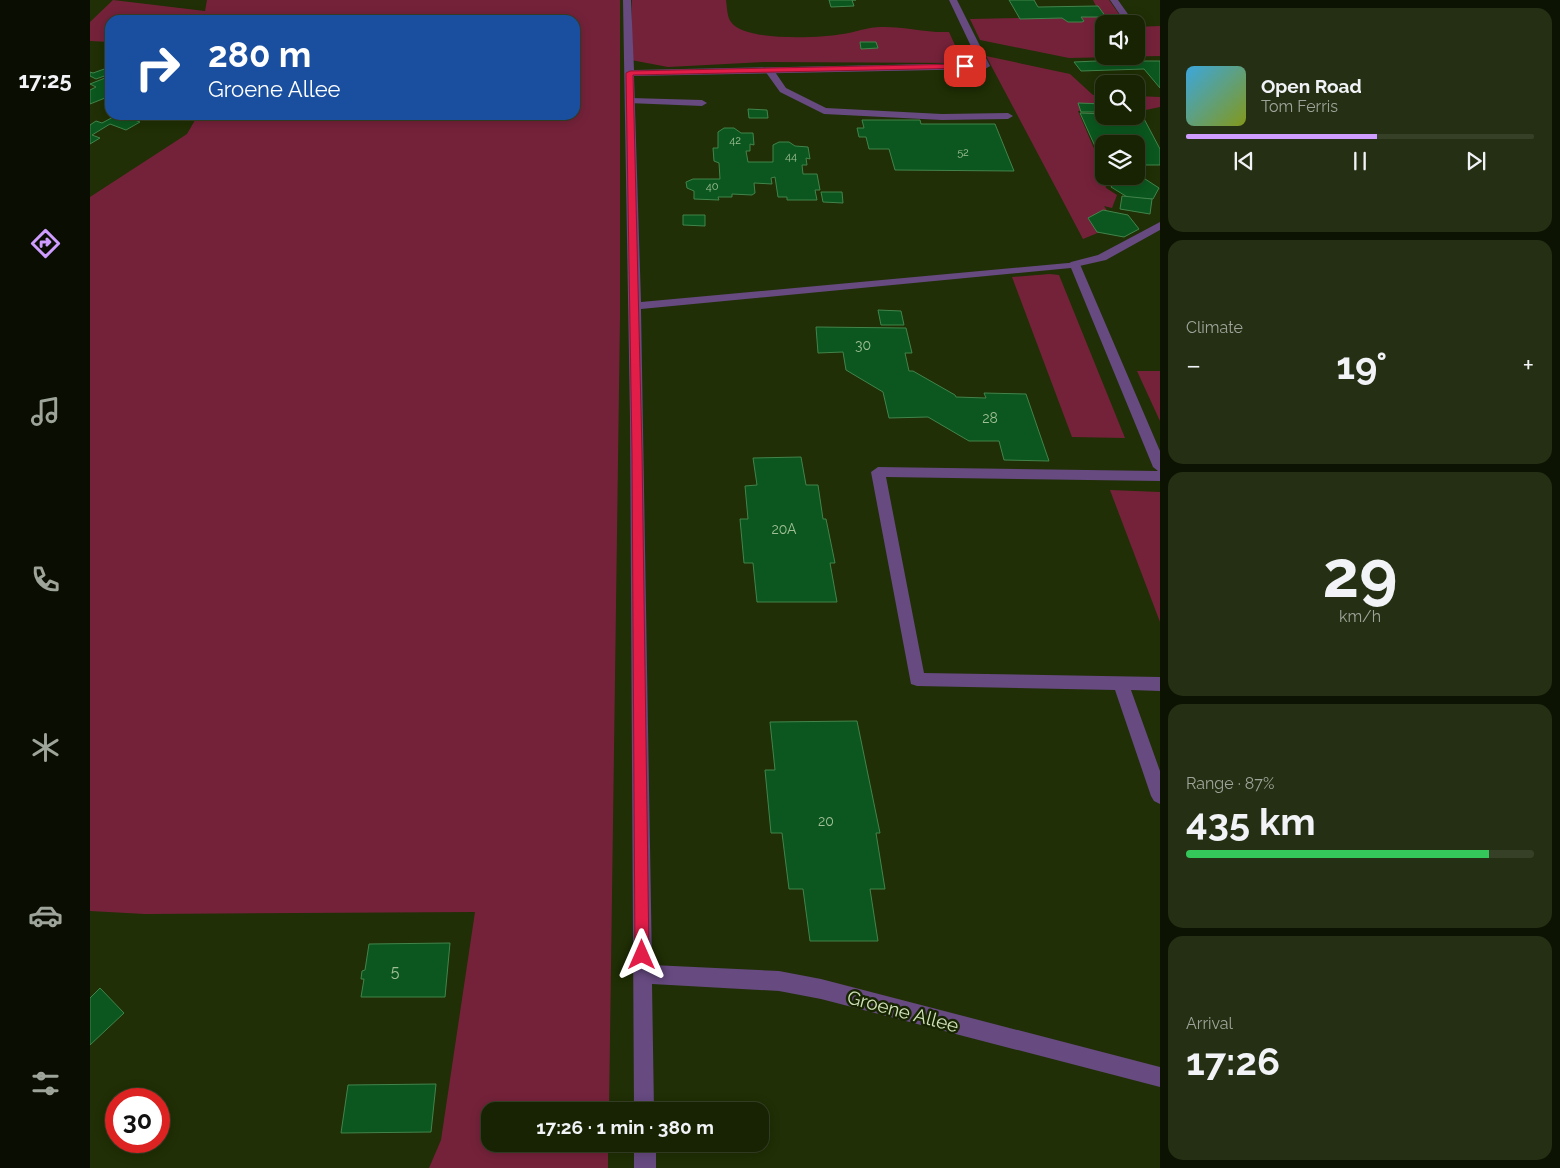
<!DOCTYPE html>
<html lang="en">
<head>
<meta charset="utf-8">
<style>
  :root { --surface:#182304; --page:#252f13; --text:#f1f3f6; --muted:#9fa49a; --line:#364026; --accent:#cf9dff }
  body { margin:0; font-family:Raleway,sans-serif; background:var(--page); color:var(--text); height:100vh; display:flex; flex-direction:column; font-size:19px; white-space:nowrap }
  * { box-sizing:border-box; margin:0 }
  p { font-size:16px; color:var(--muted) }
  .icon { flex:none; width:28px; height:28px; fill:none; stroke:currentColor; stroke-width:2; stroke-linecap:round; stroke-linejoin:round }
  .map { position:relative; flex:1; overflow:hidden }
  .sheet { display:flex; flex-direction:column; gap:8px; padding:8px; background:#0d1302; width:400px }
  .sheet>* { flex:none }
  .top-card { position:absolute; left:15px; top:15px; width:475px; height:105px; border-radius:15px; box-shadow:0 2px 12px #0003,0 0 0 1px var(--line); background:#1a4fa0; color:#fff; overflow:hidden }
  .tools { position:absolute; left:1005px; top:15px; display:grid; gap:10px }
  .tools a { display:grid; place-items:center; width:50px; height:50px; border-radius:10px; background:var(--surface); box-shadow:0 2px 12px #0003,0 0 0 1px var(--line); font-size:25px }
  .speed { position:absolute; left:15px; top:1088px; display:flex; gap:10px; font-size:25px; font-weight:700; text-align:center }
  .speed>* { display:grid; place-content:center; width:65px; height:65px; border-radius:50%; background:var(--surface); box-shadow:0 2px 12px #0003,0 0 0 1px var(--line); line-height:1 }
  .speed .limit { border:8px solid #d22; background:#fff; color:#111 }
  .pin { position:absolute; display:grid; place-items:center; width:42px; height:42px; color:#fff; margin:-21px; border-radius:10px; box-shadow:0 2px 8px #0006 }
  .me { position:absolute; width:55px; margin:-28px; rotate:0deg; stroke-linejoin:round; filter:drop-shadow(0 0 4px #0008) }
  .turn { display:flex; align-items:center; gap:18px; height:105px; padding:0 20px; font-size:22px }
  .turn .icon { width:65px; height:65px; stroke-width:2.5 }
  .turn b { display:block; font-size:35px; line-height:42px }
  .big { font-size:38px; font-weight:700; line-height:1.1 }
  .sheet .tile { flex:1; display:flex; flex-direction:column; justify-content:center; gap:8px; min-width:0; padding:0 18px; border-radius:15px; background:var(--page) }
  .sheet .dial { align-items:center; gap:0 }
  .dial b { font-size:65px; line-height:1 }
  .song { display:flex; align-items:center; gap:15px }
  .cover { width:60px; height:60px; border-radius:8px; background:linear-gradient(135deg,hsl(200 70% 55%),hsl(70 70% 35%)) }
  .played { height:5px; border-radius:2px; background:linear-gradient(90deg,var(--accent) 55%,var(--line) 55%) }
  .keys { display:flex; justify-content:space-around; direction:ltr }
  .heat { display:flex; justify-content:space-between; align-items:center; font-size:28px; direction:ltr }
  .charge { height:8px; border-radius:4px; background:linear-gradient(90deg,#34c759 87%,var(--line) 0) }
  .trip { position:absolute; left:391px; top:1102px; width:288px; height:50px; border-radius:15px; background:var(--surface); box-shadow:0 2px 12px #0003,0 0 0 1px var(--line); font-weight:700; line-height:50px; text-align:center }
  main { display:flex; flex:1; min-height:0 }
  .tabs { display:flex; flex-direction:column; width:90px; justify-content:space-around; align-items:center; background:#0a0e02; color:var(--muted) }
  .tabs .icon { width:35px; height:35px }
  .tabs .active { color:var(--accent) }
  .tabs b { font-size:22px; color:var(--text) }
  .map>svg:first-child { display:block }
  .green { fill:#74223a }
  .building { fill:#0b571f; stroke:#42844b }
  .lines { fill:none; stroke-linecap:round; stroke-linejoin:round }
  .service { fill:#664a80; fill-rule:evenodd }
  .minor { fill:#664a80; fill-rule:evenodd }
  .route { fill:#e11d48; stroke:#92132f }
  .labels { text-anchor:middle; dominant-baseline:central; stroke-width:5; stroke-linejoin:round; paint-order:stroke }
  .far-number-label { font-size:11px; fill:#a0bf94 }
  .number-label { font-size:14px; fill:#a0bf94 }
  .near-number-label { font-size:16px; fill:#a0bf94 }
  .near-street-label { font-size:19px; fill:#d1e2bb; stroke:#172500 }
</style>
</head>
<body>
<main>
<nav class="tabs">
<b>17:25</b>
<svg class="icon active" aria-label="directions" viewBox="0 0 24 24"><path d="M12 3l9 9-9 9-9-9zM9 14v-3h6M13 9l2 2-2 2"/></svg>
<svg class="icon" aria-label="music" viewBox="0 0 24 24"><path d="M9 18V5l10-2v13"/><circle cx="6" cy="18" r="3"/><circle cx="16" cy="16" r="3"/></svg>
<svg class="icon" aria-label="phone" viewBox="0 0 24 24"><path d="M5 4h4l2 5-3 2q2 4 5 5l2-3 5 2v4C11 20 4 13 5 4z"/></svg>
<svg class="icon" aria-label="climate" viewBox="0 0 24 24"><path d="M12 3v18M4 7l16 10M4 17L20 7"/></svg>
<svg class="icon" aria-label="car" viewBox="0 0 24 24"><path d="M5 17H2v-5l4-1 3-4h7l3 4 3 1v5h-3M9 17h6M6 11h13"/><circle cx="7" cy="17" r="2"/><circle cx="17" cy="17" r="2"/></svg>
<svg class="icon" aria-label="filters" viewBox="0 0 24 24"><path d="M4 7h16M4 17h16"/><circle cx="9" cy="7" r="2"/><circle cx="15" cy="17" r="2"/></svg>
</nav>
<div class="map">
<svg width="1070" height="1168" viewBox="0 0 1070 1168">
  <rect width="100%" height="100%" fill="#202f05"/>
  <g class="green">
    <path d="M 23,0 L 115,11 L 117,0 L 530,0 L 530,317 L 519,1111 L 400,1111 L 400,1144 L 518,1144 L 518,1168 L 339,1168 L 351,1140 L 385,912 L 55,914 L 0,911 L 0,197 L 97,134 L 108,115 L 485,115 L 485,20 L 20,20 L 20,42 L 0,41 L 0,22 Z"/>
    <path d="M 542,0 L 636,0 C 637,7 637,17 641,22 C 654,42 731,38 753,34 C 766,32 781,26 794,27 C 816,27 837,33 859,32 L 873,63 L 674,62 L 578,67 L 541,60 Z"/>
    <path d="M 1003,0 L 1019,0 L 1036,24 L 1014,24 L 1014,56 L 1046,56 L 1046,27 L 1070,26 L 1070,56 L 979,58 L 890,40 L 880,19 L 1011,16 Z"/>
    <path d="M 896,56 L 980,74 L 1003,95 L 1014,95 L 1014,111 L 988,111 L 1011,165 L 1016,188 L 1027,195 L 1022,208 L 1014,206 L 1027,225 L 993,239 Z"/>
    <path d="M 1046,96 L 1070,97 L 1070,107 L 1046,112 Z"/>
    <path d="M 960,274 L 969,275 L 1035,438 L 982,437 L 922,277 Z"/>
    <path d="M 1047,371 L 1070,371 L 1070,421 Z"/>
    <path d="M 1020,490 L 1070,492 L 1070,622 Z"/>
  </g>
  <g class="building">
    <path d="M 739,0 L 766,0 L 762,0 L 764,6 L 741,7 Z"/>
    <path d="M 919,0 L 944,0 L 948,7 L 1008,6 L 1016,17 L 991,17 L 994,21 L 992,22 L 978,22 L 972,18 L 930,19 Z"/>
    <path d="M 770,42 L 786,42 L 788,48 L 771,49 Z"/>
    <path d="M 1051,59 L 1052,61 L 1070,61 L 1070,88 L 1054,69 L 991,71 L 984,62 Z"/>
    <path d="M 20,67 L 20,74 L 6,79 L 0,76 L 0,72 L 3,73 Z"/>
    <path d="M 20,76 L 20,96 L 0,104 L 0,90 L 6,87 L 0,84 Z"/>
    <path d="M 988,103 L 1014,104 L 1014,112 L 991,112 Z"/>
    <path d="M 658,109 L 677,110 L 678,118 L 659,118 Z"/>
    <path d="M 990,113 L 1014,114 L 1014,116 L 1052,115 L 1070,149 L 1070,165 L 1046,165 L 1046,144 L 1014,144 L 1013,164 Z"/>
    <path d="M 27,115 L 46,115 L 48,116 L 42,119 L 50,122 L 36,130 L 20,124 L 2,135 L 10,138 L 0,144 L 0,125 L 6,121 L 12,123 Z"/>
    <path d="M 772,120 L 830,120 L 831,124 L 905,124 L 924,171 L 805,170 L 799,149 L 779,149 L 776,137 L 769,137 L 767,128 L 774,128 Z"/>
    <path d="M 634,128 L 644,128 L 651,133 L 663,133 L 664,145 L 660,144 L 660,151 L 656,151 L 658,162 L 683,162 L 683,145 L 689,142 L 699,142 L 705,146 L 718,147 L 720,159 L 716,158 L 717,165 L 712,165 L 713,174 L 727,174 L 730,190 L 725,190 L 727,200 L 697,200 L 697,197 L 688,197 L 685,177 L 681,178 L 682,184 L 664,183 L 665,193 L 662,195 L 642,194 L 642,197 L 628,197 L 629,200 L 604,199 L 604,191 L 597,188 L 596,182 L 603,179 L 630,179 L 629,163 L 624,161 L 623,148 L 628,148 L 628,132 Z"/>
    <path d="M 1028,176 L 1052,177 L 1069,188 L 1063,199 L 1039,198 L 1021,187 Z"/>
    <path d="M 731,192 L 752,192 L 753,203 L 733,202 Z"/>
    <path d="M 1032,196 L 1062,199 L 1060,214 L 1030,209 Z"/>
    <path d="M 1013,210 L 1038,215 L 1049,229 L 1034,237 L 1007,232 L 998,218 Z"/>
    <path d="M 593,215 L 615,215 L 615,226 L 593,225 Z"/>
    <path d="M 788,310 L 811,311 L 814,325 L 791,325 Z"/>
    <path d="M 726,327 L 816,328 L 822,353 L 815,353 L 819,371 L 823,371 L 865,395 L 866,397 L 896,398 L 894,393 L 936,394 L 959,461 L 914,460 L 909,441 L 879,441 L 838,417 L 799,418 L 793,392 L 756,370 L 753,352 L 728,353 Z"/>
    <path d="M 711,457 L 716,485 L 728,485 L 733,519 L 736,519 L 745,563 L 740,563 L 747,602 L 667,602 L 663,563 L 654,563 L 650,519 L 658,519 L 655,486 L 667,485 L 663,458 Z"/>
    <path d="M 767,721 L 790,833 L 786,833 L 795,889 L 780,889 L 788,941 L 720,941 L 713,889 L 699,889 L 692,833 L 681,833 L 675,770 L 685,770 L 680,722 Z"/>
    <path d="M 360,943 L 355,997 L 271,997 L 274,979 L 271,979 L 272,971 L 275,970 L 279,944 Z"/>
    <path d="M 10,988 L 34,1013 L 0,1045 L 0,998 Z"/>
    <path d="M 346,1084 L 341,1132 L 251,1133 L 258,1085 Z"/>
  </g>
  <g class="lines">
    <g class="service">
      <path d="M 677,69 L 683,69 L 696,88 L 736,108 L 852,114 L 918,113 L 923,116 L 918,119 L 852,120 L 734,114 L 690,92 L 675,71 Z"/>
      <path d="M 541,98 L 612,100 L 617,103 L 612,106 L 538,103 L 536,101 Z"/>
      <path d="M 1070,222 L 1070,230 L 1016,260 L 985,267 L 979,264 L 981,262 L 1008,255 Z"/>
    </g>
    <g class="minor">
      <path d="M 533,0 L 541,0 L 544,70 L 889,63 L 859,0 L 867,0 L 900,66 L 895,69 L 544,76 L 551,302 L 989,262 L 1070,451 L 1070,481 L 796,477 L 834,673 L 1070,677 L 1070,691 L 1041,690 L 1070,771 L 1070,804 L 1064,801 L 1061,796 L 1025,690 L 827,686 L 821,684 L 781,472 L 788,467 L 1068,471 L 1063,467 L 981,268 L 551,309 L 562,965 L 689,971 L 731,979 L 1070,1067 L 1070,1087 L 731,999 L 689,991 L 562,984 L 564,1111 L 544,1111 L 540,417 Z"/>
      <path d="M 1020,0 L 1028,0 L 1040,17 L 1039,19 L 1033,19 Z"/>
      <rect x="544" y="1144" width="22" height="24"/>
    </g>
  </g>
  <path class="route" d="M 875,64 L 878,68 L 543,75 L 552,452 L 559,955 L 557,960 L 552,962 L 547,960 L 545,955 L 542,452 L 536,73 L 540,71 Z"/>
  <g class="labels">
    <g class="far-number-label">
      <text x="645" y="140">42</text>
      <text x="873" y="152">52</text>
      <text x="701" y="156">44</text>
      <text x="622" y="186">40</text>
    </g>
    <g class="number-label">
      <text x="773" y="345">30</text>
      <text x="900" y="418">28</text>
      <text x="694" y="529">20A</text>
      <text x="736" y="821">20</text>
    </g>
    <g class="near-number-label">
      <text x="305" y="971">5</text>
    </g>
    <g class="near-street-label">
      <text transform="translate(813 1011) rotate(15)">Groene Allee</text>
    </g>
  </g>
</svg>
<div class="tools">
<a><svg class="icon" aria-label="sound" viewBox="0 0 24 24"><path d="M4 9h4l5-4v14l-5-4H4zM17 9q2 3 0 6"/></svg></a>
<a><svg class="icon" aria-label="search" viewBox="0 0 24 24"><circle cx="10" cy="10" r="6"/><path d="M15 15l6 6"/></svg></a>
<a><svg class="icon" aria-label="layers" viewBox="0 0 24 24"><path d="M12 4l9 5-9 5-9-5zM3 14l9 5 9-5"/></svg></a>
</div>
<div class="speed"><div class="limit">30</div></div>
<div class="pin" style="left:875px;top:66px;background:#d93025"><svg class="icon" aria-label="arrive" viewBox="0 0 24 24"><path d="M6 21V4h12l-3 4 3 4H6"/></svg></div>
<svg class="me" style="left:552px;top:955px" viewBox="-20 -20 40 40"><path d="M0-17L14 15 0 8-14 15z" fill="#e11d48" stroke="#fff" stroke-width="4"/></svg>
<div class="trip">17:26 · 1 min · 380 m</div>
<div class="top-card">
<div class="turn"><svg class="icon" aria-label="right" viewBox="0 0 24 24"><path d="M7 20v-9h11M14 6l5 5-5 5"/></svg><div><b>280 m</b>Groene Allee</div></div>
</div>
</div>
<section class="sheet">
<div class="tile">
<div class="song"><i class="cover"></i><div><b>Open Road</b><p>Tom Ferris</p></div></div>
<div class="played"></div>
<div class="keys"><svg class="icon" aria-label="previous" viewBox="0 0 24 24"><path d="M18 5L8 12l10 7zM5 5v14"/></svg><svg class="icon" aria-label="pause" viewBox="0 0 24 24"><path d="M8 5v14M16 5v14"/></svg><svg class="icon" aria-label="next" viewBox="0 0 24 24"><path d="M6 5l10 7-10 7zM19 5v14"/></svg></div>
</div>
<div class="tile"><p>Climate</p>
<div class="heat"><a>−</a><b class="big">19°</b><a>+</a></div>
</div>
<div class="tile dial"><b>29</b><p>km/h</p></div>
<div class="tile"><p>Range · 87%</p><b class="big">435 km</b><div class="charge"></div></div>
<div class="tile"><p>Arrival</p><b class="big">17:26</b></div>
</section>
</main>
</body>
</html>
